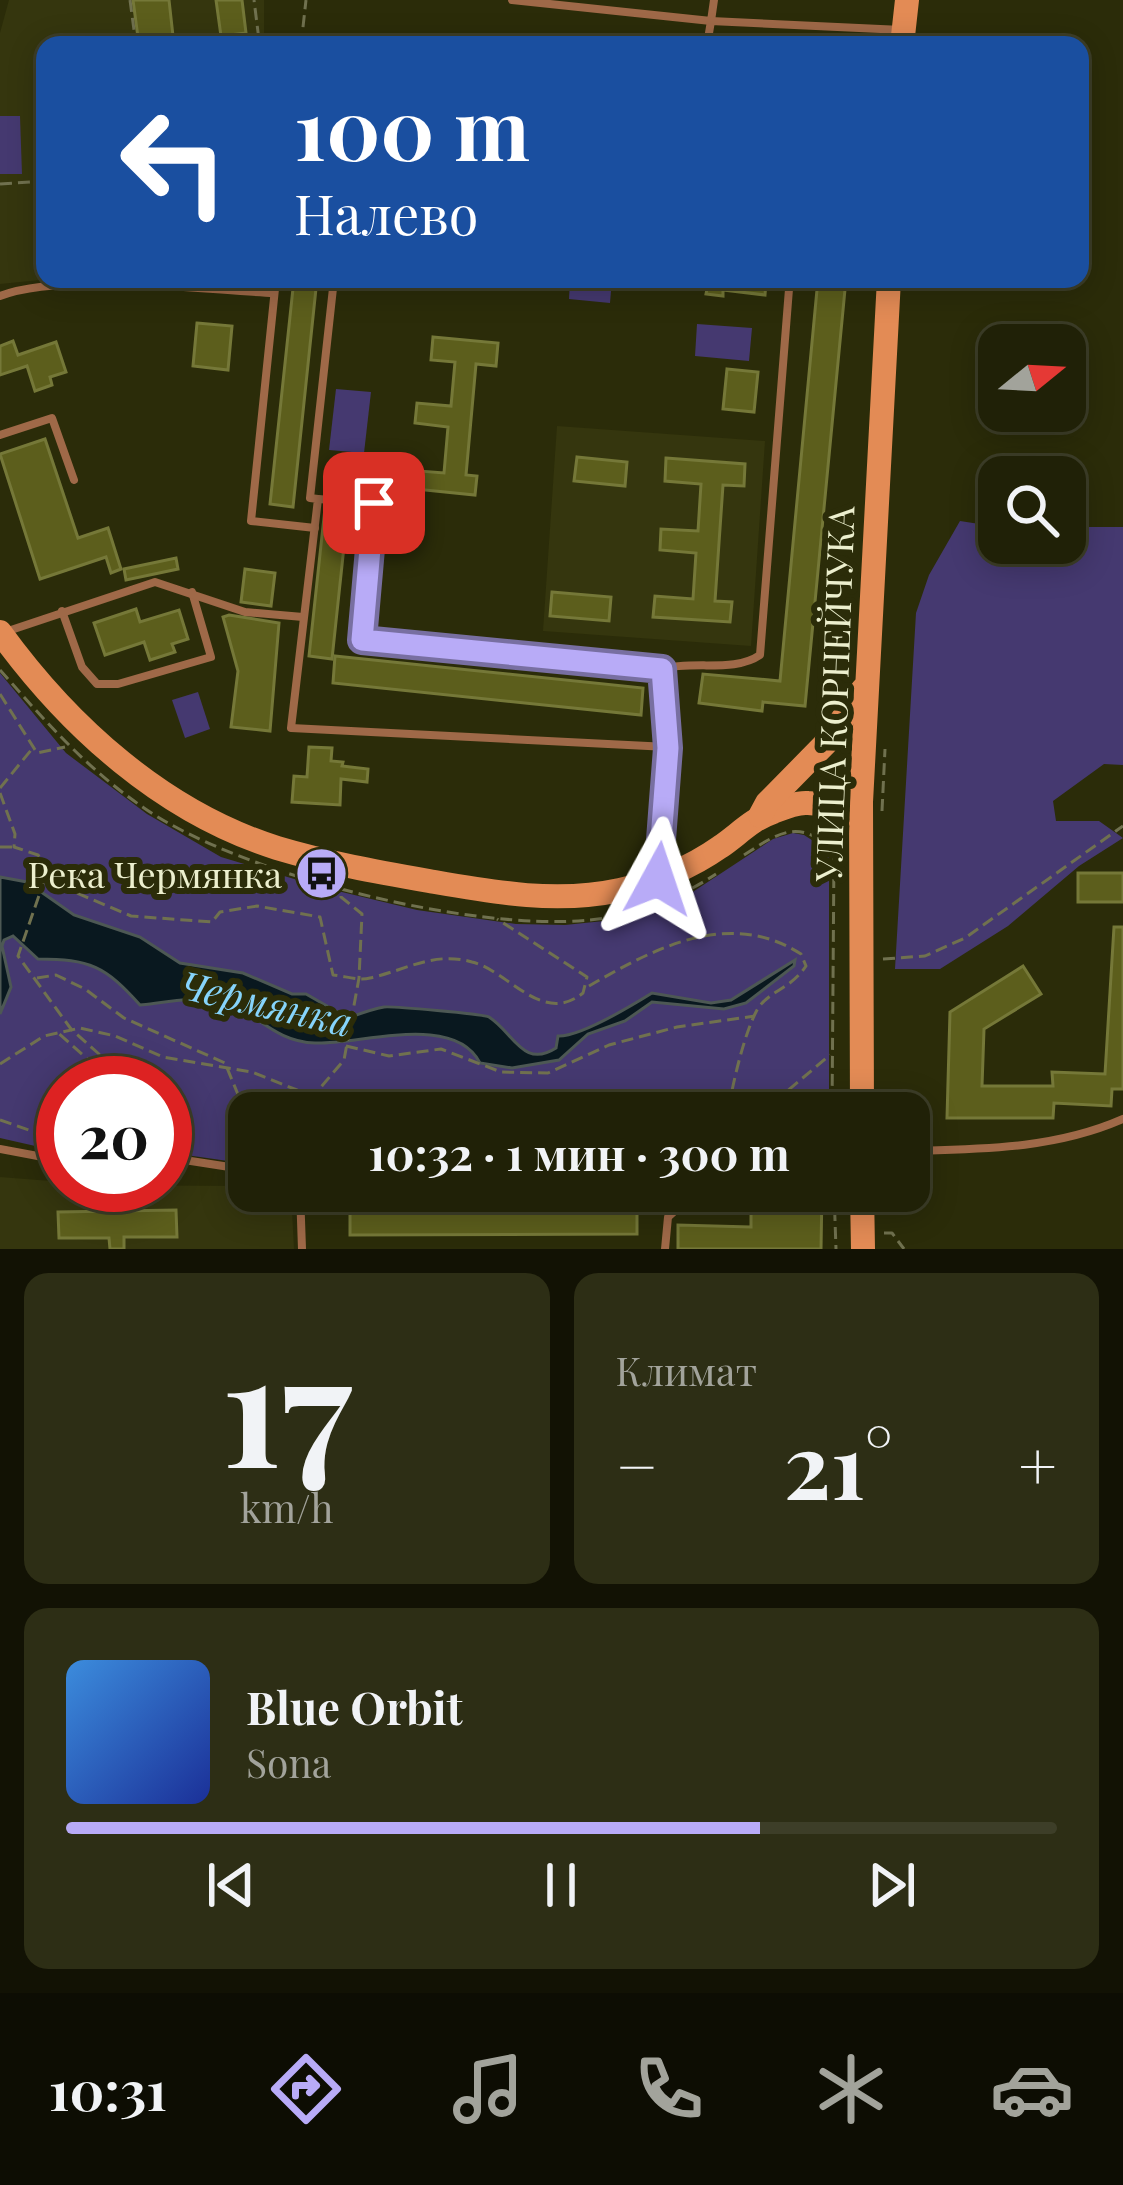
<!DOCTYPE html>
<html lang="ru">
<head>
<meta charset="utf-8">
<style>
  :root { --surface:#202107; --page:#2d2e15; --text:#f1f3f6; --muted:#a2a39b; --line:#3d3e28; --accent:#b8abf7 }
  body { margin:0; font-family:"Playfair Display",serif; background:var(--page); color:var(--text); height:100vh; display:flex; flex-direction:column; font-size:45px; white-space:nowrap }
  * { box-sizing:border-box; margin:0 }
  p { font-size:39px; color:var(--muted) }
  .icon { flex:none; width:66px; height:66px; fill:none; stroke:currentColor; stroke-width:2; stroke-linecap:round; stroke-linejoin:round }
  .map { position:relative; height:1249px; overflow:hidden }
  .details { display:flex; flex-direction:column; gap:24px; padding:24px; background:#121204; flex:1 }
  .details>* { flex:none }
  .top-card { position:absolute; left:36px; top:36px; width:1053px; height:252px; border-radius:24px; box-shadow:0 6px 30px #0003,0 0 0 3px var(--line); background:#1a4fa0; color:#fff; overflow:hidden }
  .needle { width:78px; rotate:72deg }
  .fabs { position:absolute; left:978px; top:324px; display:grid; gap:24px }
  .fabs a { display:grid; place-items:center; width:108px; height:108px; border-radius:24px; background:var(--surface); box-shadow:0 6px 30px #0003,0 0 0 3px var(--line); font-size:60px }
  .speed { position:absolute; left:36px; top:1056px; display:flex; gap:24px; font-size:60px; font-weight:700; text-align:center }
  .speed>* { display:grid; place-content:center; width:156px; height:156px; border-radius:50%; background:var(--surface); box-shadow:0 6px 30px #0003,0 0 0 3px var(--line); line-height:1 }
  .speed .limit { border:18px solid #d22; background:#fff; color:#111 }
  .pin { position:absolute; display:grid; place-items:center; width:102px; height:102px; color:#fff; margin:-51px; border-radius:24px; box-shadow:0 6px 18px #0006 }
  .me { position:absolute; width:132px; margin:-66px; rotate:5deg; stroke-linejoin:round; filter:drop-shadow(0 0 9px #0008) }
  .turn { display:flex; align-items:center; gap:42px; height:252px; padding:0 60px; font-size:54px }
  .turn .icon { width:156px; height:156px; stroke-width:2.5 }
  .turn b { display:block; font-size:84px; line-height:102px }
  .big { font-size:90px; font-weight:700; line-height:1.1 }
  .details .tile { flex:1; display:flex; flex-direction:column; justify-content:center; gap:18px; min-width:0; padding:0 42px; border-radius:24px; background:var(--page) }
  .details .dial { align-items:center; gap:0 }
  .dial b { font-size:156px; line-height:1 }
  .song { display:flex; align-items:center; gap:36px }
  .cover { width:144px; height:144px; border-radius:18px; background:linear-gradient(135deg,hsl(210 70% 55%),hsl(230 70% 35%)) }
  .played { height:12px; border-radius:6px; background:linear-gradient(90deg,var(--accent) 70%,var(--line) 70%) }
  .keys { display:flex; justify-content:space-around; direction:ltr }
  .heat { display:flex; justify-content:space-between; align-items:center; font-size:66px; direction:ltr }
  .details .tiles { flex:1; display:grid; gap:24px; grid-template-columns:1fr 1fr }
  .tile:last-child { grid-column:span 2 }
  .trip { position:absolute; left:228px; top:1092px; width:702px; height:120px; border-radius:24px; background:var(--surface); box-shadow:0 6px 30px #0003,0 0 0 3px var(--line); font-weight:700; line-height:120px; text-align:center }
  .dock { display:flex; height:192px; justify-content:space-around; align-items:center; background:#0d0d03; color:var(--muted) }
  .dock .icon { width:84px; height:84px }
  .dock .on { color:var(--accent) }
  .dock b { font-size:54px; color:var(--text) }
  .map>svg:first-child { display:block }
  .built { fill:#35360e }
  .green { fill:#453970 }
  .water { fill:#09181f; stroke:#4d5854; stroke-width:3 }
  .building { fill:#5c5e1c; stroke:#757838; stroke-width:3 }
  .lines { fill:none; stroke-linecap:round; stroke-linejoin:round }
  .path { stroke:#70714f; stroke-width:3; stroke-dasharray:12 6; stroke-linecap:butt }
  .lane { stroke:#9f6948; stroke-width:8 }
  .secondary { stroke:#e38b55; stroke-width:24 }
  .route-casing { stroke:#786fa1; stroke-width:30 }
  .route { stroke:#b8abf7; stroke-width:21 }
  .labels { text-anchor:middle; dominant-baseline:central; stroke-width:12; stroke-linejoin:round; paint-order:stroke }
  .street-label { font-size:36px; fill:#ecefce; stroke:#2b2c09 }
  .poi-label { font-size:36px; fill:#ecefce; stroke:#2b2c09; text-anchor:end }
  .water-label { font-size:39px; font-style:italic; fill:#86d4fb; stroke:#2b2c09 }
</style>
</head>
<body>
<div class="map">
<svg width="1123" height="1249" viewBox="0 0 1123 1249">
  <rect width="100%" height="100%" fill="#2b2c09"/>
  <g class="built">
    <path d="M 9,0 L 264,0 L 264,45 L 45,45 L 45,279 L 50,279 L 0,284 L 0,33 Z"/>
    <path d="M 557,426 L 765,441 L 751,646 L 543,631 Z"/>
    <path d="M 0,1177 L 63,1182 L 63,1185 L 249,1186 L 249,1191 L 291,1191 L 294,1249 L 0,1249 Z"/>
  </g>
  <g class="green">
    <path d="M 0,116 L 20,116 L 22,174 L 0,174 Z"/>
    <path d="M 570,279 L 612,279 L 610,303 L 569,299 Z"/>
    <path d="M 697,324 L 752,328 L 749,361 L 695,356 Z"/>
    <path d="M 336,389 L 371,392 L 364,453 L 329,450 Z"/>
    <path d="M 960,521 L 999,527 L 999,543 L 1065,543 L 1065,527 L 1123,527 L 1123,765 L 1104,764 L 1053,801 L 1056,821 L 1099,821 L 1123,838 L 1079,866 L 1008,926 L 940,969 L 895,969 L 916,613 L 929,575 Z"/>
    <path d="M 0,673 L 66,753 L 147,814 L 221,857 L 321,887 L 417,910 L 516,924 L 565,925 L 623,919 L 682,899 L 773,839 L 793,833 L 804,835 L 829,851 L 829,1113 L 249,1113 L 249,1164 L 165,1152 L 165,1083 L 63,1083 L 63,1144 L 44,1148 L 0,1138 Z"/>
    <path d="M 198,692 L 210,729 L 185,738 L 172,700 Z"/>
  </g>
  <path class="water" d="M 0,877 L 27,882 L 74,915 L 140,937 L 180,963 L 243,973 L 292,994 L 306,994 L 348,1018 C 359,1014 372,1009 384,1007 C 392,1006 483,1014 489,1017 C 514,1033 523,1069 556,1048 L 558,1036 C 580,1037 631,1006 652,993 L 711,1003 L 731,1000 L 795,960 L 794,966 L 746,1003 L 724,1009 L 652,1002 L 625,1021 L 588,1034 L 559,1060 L 512,1068 L 480,1063 C 454,1012 359,1045 315,1043 C 274,1042 255,1011 223,1001 C 205,995 160,1003 140,1005 C 105,966 90,959 38,959 L 13,936 L 4,940 L 2,946 L 11,987 L 0,1014 Z"/>
  <g class="building">
    <path d="M 133,0 L 169,0 L 174,45 L 139,45 Z"/>
    <path d="M 216,0 L 242,0 L 246,33 L 221,36 Z"/>
    <path d="M 294,279 L 317,279 L 293,507 L 270,504 Z"/>
    <path d="M 693,279 L 766,282 L 765,295 L 723,290 L 723,296 L 706,294 L 707,289 L 692,287 Z"/>
    <path d="M 818,279 L 846,279 L 805,706 L 763,702 L 762,711 L 699,703 L 703,674 L 780,681 Z"/>
    <path d="M 197,323 L 232,326 L 228,370 L 193,366 Z"/>
    <path d="M 433,337 L 498,343 L 496,366 L 476,364 L 466,475 L 477,476 L 475,495 L 405,488 L 407,470 L 444,473 L 448,427 L 415,423 L 417,403 L 451,406 L 455,362 L 431,360 Z"/>
    <path d="M 13,341 L 18,355 L 56,342 L 66,372 L 50,377 L 52,385 L 35,391 L 27,366 L 0,375 L 0,346 Z"/>
    <path d="M 727,369 L 758,372 L 754,412 L 723,409 Z"/>
    <path d="M 45,439 L 78,538 L 108,528 L 121,569 L 111,573 L 106,557 L 40,579 L 0,454 Z"/>
    <path d="M 577,457 L 627,462 L 625,486 L 574,481 Z"/>
    <path d="M 666,458 L 745,464 L 744,486 L 723,485 L 715,601 L 732,602 L 730,622 L 653,617 L 655,596 L 693,599 L 696,553 L 660,550 L 661,529 L 698,531 L 701,484 L 665,481 Z"/>
    <path d="M 325,508 L 348,509 L 332,659 L 309,656 Z"/>
    <path d="M 176,558 L 178,569 L 126,580 L 124,569 Z"/>
    <path d="M 245,569 L 275,573 L 271,606 L 241,602 Z"/>
    <path d="M 552,592 L 611,597 L 609,621 L 550,616 Z"/>
    <path d="M 136,609 L 140,622 L 179,610 L 188,639 L 172,644 L 175,652 L 150,660 L 144,642 L 105,655 L 94,623 Z"/>
    <path d="M 229,615 L 279,623 L 270,731 L 231,727 L 238,671 L 223,617 Z"/>
    <path d="M 335,656 L 643,688 L 641,715 L 333,683 Z"/>
    <path d="M 309,747 L 332,748 L 331,761 L 343,762 L 342,766 L 368,769 L 367,782 L 341,779 L 340,805 L 292,802 L 294,776 L 307,777 Z"/>
    <rect x="1078" y="873" width="45" height="29"/>
    <path d="M 1114,927 L 1123,927 L 1123,1089 L 1112,1089 L 1111,1106 L 1054,1103 L 1053,1118 L 947,1118 L 950,1012 L 1023,966 L 1041,994 L 984,1029 L 982,1086 L 1053,1086 L 1052,1072 L 1105,1074 Z"/>
    <path d="M 779,1191 L 822,1191 L 821,1249 L 678,1249 L 678,1225 L 751,1227 L 751,1204 L 779,1205 Z"/>
    <path d="M 637,1207 L 637,1234 L 350,1235 L 350,1208 Z"/>
    <path d="M 176,1210 L 177,1237 L 124,1237 L 124,1249 L 110,1249 L 109,1238 L 59,1238 L 58,1212 Z"/>
  </g>
  <g class="lines">
    <g class="path">
      <path d="M 130,0 L 136,45"/>
      <path d="M 244,45 L 259,40 L 254,0"/>
      <path d="M 301,45 L 306,0"/>
      <path d="M 0,184 L 45,181"/>
      <path d="M 0,670 C 45,721 87,769 144,808 C 241,875 472,932 589,920 C 634,916 678,899 716,874"/>
      <path d="M 0,694 L 37,753 L 65,747"/>
      <path d="M 0,788 L 32,749"/>
      <path d="M 0,793 L 15,834 L 14,847 L 38,855 L 44,862 L 43,884 L 18,956 L 71,1029 L 99,1054 L 92,1063 L 57,1032"/>
      <path d="M 882,811 L 885,749"/>
      <path d="M 0,847 L 14,847"/>
      <path d="M 744,855 C 778,833 800,817 834,852 L 832,1113"/>
      <path d="M 44,879 L 131,916 L 212,922 L 220,912 L 257,906 L 320,917 L 333,975 C 345,976 359,981 370,978 C 406,970 434,951 472,962 C 509,971 542,1026 583,993 L 587,977 L 497,919"/>
      <path d="M 883,959 L 925,956 L 965,938 L 1123,826"/>
      <path d="M 37,978 L 56,975 L 85,989 L 124,1018 L 225,1063 L 249,1121"/>
      <path d="M 589,986 C 655,948 729,908 801,954 L 806,966 C 790,990 769,990 757,1010 C 744,1034 732,1086 728,1113"/>
      <path d="M 346,1046 L 389,1056 L 441,1049 L 501,1072 L 548,1073 L 609,1045 L 677,1027 L 755,1016"/>
      <path d="M 97,1059 L 124,1083"/>
      <path d="M 0,1064 L 44,1036 L 80,1028 L 115,1036 L 163,1057 L 252,1072 L 297,1090 L 317,1106 L 392,1109 L 428,1096 L 476,1113"/>
      <path d="M 130,1083 L 144,1073 L 158,1076 L 165,1083"/>
      <path d="M 310,1100 L 344,1060 L 359,978 L 362,914 L 341,897 L 341,890"/>
      <path d="M 165,1102 L 166,1085"/>
      <path d="M 761,1113 L 830,1055"/>
      <path d="M 0,1120 L 55,1139"/>
      <path d="M 834,1191 L 836,1249"/>
      <path d="M 884,1233 L 892,1233 L 904,1249"/>
    </g>
    <g class="lane">
      <path d="M 512,0 L 711,21 L 714,0"/>
      <path d="M 707,45 L 711,21 L 902,30"/>
      <path d="M 276,279 L 251,521 L 315,528"/>
      <path d="M 334,279 L 310,498 L 318,499 L 291,728 L 668,747 L 658,874"/>
      <path d="M 0,296 C 62,272 204,290 274,293"/>
      <path d="M 0,435 L 52,418 L 74,480"/>
      <path d="M 318,499 L 374,503 L 362,640 L 662,669 L 668,747"/>
      <path d="M 62,611 L 82,667 L 97,684 L 118,684 L 211,657 L 192,592"/>
      <path d="M 8,631 L 155,582 L 245,612 L 303,617"/>
      <path d="M 662,669 C 693,660 734,673 760,655 L 789,289 L 777,279"/>
      <path d="M 0,1149 L 43,1157 L 63,1148"/>
      <path d="M 909,1151 C 983,1149 1055,1149 1123,1119"/>
      <path d="M 165,1157 L 249,1170"/>
      <path d="M 300,1191 L 302,1249"/>
      <path d="M 665,1249 L 668,1217 L 697,1191"/>
    </g>
    <g class="secondary">
      <path d="M 902,45 L 907,0"/>
      <path d="M 0,632 C 69,727 163,812 277,848 C 327,863 378,872 429,881 C 492,892 556,904 620,890 C 655,882 690,868 720,847 C 738,835 752,819 773,812 C 783,808 797,802 808,803 C 833,804 835,813 861,802"/>
      <path d="M 760,816 L 767,803 L 826,743 L 863,689"/>
      <path d="M 862,1113 L 861,802 L 889,279"/>
      <path d="M 862,1191 L 863,1249"/>
    </g>
  </g>
  <g class="lines">
    <defs>
      <path id="route" d="M 374,503 L 362,640 L 662,669 L 668,748 L 658,879"/>
    </defs>
    <use href="#route" class="route-casing"/>
    <use href="#route" class="route"/>
  </g>
  <defs>
    <symbol id="bus-disc" viewBox="-11 -11 22 22"><circle r="9.5" fill="#b8abf7" stroke="#2b2c09"/><path d="M-5-6H5V4H4V6H2V4H-2V6H-4V4H-5ZM-3.5-4V0h7V-4ZM-3.5 1.2v1.5H-2V1.2ZM2 1.2v1.5H3.5V1.2Z" fill="#111"/></symbol>
  </defs>
  <g fill-rule="evenodd">
    <use href="#bus-disc" x="292" y="844" width="59" height="59"/>
  </g>
  <g class="labels">
    <g class="street-label">
      <text transform="translate(833 694) rotate(-88)">УЛИЦА КОРНЕЙЧУКА</text>
    </g>
    <g class="poi-label">
      <text x="282" y="873">Река Чермянка</text>
    </g>
    <g class="water-label">
      <text transform="translate(267 1002) rotate(13)">Чермянка</text>
    </g>
  </g>
</svg>
<div class="fabs">
<a><svg class="needle" viewBox="-14 -14 28 28"><path d="M0-13l5 13h-10z" fill="#e53935"/><path d="M0 13l5-13h-10z" fill="#a2a39b"/></svg></a>
<a><svg class="icon" aria-label="search" viewBox="0 0 24 24"><circle cx="10" cy="10" r="6"/><path d="M15 15l6 6"/></svg></a>
</div>
<div class="speed"><div class="limit">20</div></div>
<div class="pin" style="left:374px;top:503px;background:#d93025"><svg class="icon" aria-label="arrive" viewBox="0 0 24 24"><path d="M6 21V4h12l-3 4 3 4H6"/></svg></div>
<svg class="me" style="left:658px;top:879px" viewBox="-20 -20 40 40"><path d="M0-17L14 15 0 8-14 15z" fill="#b8abf7" stroke="#fff" stroke-width="4"/></svg>
<div class="trip">10:32 · 1 мин · 300 m</div>
<div class="top-card">
<div class="turn"><svg class="icon" aria-label="left" viewBox="0 0 24 24"><path d="M17 20v-9H6M10 6l-5 5 5 5"/></svg><div><b>100 m</b>Налево</div></div>
</div>
</div>
<section class="details">
<div class="tiles">
<div class="tile dial"><b>17</b><p>km/h</p></div>
<div class="tile"><p>Климат</p>
<div class="heat"><a>−</a><b class="big">21°</b><a>+</a></div>
</div>
<div class="tile">
<div class="song"><i class="cover"></i><div><b>Blue Orbit</b><p>Sona</p></div></div>
<div class="played"></div>
<div class="keys"><svg class="icon" aria-label="previous" viewBox="0 0 24 24"><path d="M18 5L8 12l10 7zM5 5v14"/></svg><svg class="icon" aria-label="pause" viewBox="0 0 24 24"><path d="M8 5v14M16 5v14"/></svg><svg class="icon" aria-label="next" viewBox="0 0 24 24"><path d="M6 5l10 7-10 7zM19 5v14"/></svg></div>
</div>
</div>
</section>
<nav class="dock">
<b>10:31</b>
<svg class="icon on" aria-label="directions" viewBox="0 0 24 24"><path d="M12 3l9 9-9 9-9-9zM9 14v-3h6M13 9l2 2-2 2"/></svg>
<svg class="icon" aria-label="music" viewBox="0 0 24 24"><path d="M9 18V5l10-2v13"/><circle cx="6" cy="18" r="3"/><circle cx="16" cy="16" r="3"/></svg>
<svg class="icon" aria-label="phone" viewBox="0 0 24 24"><path d="M5 4h4l2 5-3 2q2 4 5 5l2-3 5 2v4C11 20 4 13 5 4z"/></svg>
<svg class="icon" aria-label="climate" viewBox="0 0 24 24"><path d="M12 3v18M4 7l16 10M4 17L20 7"/></svg>
<svg class="icon" aria-label="car" viewBox="0 0 24 24"><path d="M5 17H2v-5l4-1 3-4h7l3 4 3 1v5h-3M9 17h6M6 11h13"/><circle cx="7" cy="17" r="2"/><circle cx="17" cy="17" r="2"/></svg>
</nav>
</body>
</html>
